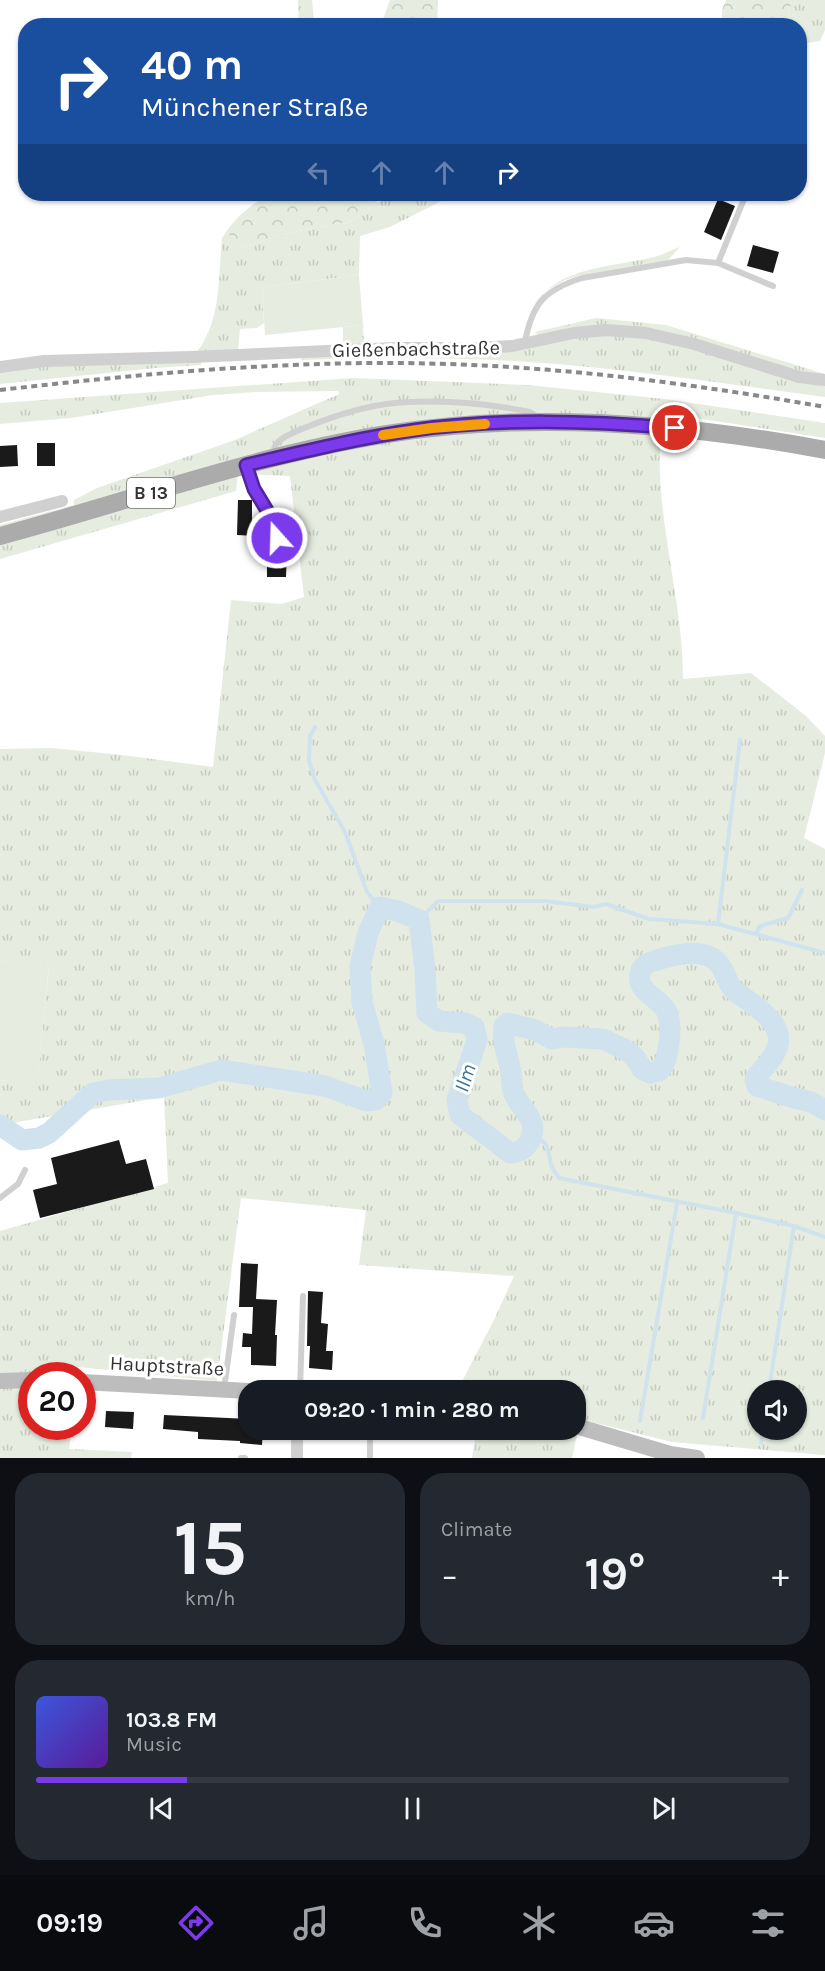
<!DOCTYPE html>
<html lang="en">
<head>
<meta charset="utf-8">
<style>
  :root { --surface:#171b24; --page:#242831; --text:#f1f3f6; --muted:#9ea1a6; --line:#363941; --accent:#7c3aed }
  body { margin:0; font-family:Karla,sans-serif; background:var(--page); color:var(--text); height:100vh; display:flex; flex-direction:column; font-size:22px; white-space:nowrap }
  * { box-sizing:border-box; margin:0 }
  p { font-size:20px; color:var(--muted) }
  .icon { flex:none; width:33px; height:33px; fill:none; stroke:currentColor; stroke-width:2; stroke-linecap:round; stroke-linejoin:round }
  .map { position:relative; height:1458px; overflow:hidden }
  .sheet { display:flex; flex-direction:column; gap:15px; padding:15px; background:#0d0f14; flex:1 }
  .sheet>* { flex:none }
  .hud { position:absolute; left:18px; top:18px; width:789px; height:183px; border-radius:24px; box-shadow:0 2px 4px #0004; background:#1a4fa0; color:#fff; overflow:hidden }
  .controls { position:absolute; left:747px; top:1380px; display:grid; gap:12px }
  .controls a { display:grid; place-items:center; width:60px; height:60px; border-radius:50%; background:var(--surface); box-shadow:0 2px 4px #0004; font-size:30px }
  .speed { position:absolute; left:18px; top:1362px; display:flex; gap:12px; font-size:30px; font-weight:700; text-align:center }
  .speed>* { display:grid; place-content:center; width:78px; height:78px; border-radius:50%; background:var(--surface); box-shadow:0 2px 4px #0004; line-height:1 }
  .speed .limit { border:9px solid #d22; background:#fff; color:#111 }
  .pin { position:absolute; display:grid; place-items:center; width:51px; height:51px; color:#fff; margin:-26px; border:3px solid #fff; border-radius:50%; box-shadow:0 2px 6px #0007 }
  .me { position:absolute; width:66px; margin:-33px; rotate:340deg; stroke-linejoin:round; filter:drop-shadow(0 0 4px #0008) }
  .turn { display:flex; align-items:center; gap:21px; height:126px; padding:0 24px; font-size:27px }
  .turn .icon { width:78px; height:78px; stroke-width:2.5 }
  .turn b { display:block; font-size:42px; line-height:51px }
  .lanes { display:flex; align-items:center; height:57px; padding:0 24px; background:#0003; justify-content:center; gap:30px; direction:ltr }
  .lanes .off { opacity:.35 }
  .big { font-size:45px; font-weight:700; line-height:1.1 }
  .sheet .tile { flex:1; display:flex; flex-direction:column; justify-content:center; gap:9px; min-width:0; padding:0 21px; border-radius:24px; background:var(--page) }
  .sheet .dial { align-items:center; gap:0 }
  .dial b { font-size:78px; line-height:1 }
  .song { display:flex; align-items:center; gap:18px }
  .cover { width:72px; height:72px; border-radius:9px; background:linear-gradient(135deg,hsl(230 70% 55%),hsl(270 70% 35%)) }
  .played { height:6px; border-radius:3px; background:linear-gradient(90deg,var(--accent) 20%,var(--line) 20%) }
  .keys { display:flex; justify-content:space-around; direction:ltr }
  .heat { display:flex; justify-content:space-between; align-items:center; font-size:33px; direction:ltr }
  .sheet .tiles { flex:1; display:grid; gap:15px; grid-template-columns:1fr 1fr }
  .tile:last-child { grid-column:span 2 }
  .trip { position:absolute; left:238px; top:1380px; width:348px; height:60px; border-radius:24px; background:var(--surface); box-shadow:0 2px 4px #0004; font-weight:700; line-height:60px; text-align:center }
  .menu { display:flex; height:96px; justify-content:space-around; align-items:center; background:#090b0e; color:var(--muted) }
  .menu .icon { width:42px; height:42px }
  .menu .on { color:var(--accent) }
  .menu b { font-size:27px; color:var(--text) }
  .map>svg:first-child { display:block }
  .grass { fill:url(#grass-tufts); fill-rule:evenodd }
  .forest { fill:url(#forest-crowns) }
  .garden { fill:#e6ecdf }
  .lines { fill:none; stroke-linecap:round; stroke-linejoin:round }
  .stream { stroke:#cfe2ee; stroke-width:4 }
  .river { stroke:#cfe2ee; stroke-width:21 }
  .building { fill:#1a1a1a }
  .lane { stroke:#d0d0d0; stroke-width:6 }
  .street { stroke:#d0d0d0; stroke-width:12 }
  .secondary { stroke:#bdbdbd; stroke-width:16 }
  .primary { stroke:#ababab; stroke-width:18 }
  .rail { stroke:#888; stroke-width:4; stroke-dasharray:6 4.5; stroke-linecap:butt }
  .route-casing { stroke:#51269a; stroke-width:15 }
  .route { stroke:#7c3aed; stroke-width:10 }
  .slow { stroke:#f59e0b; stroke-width:10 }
  .labels { text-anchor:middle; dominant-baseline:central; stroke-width:6; stroke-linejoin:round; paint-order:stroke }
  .shield { fill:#fff; stroke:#707070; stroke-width:1.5 }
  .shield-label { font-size:18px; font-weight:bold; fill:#333 }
  .street-label { font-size:20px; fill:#333; stroke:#fff }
  .water-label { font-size:21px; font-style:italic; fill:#3f7597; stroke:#fff }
</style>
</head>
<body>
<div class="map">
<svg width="825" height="1458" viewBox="0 0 825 1458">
  <defs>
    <pattern id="grass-tufts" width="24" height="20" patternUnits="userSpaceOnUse" patternTransform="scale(1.5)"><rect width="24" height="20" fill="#e6ecdf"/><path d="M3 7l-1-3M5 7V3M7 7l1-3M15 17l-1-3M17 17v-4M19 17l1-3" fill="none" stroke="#c6cbc0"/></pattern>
    <pattern id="forest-crowns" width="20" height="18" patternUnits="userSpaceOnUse" patternTransform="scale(1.5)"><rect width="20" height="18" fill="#e6ecdf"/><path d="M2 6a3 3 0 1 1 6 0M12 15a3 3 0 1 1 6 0" fill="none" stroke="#c6cbc0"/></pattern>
  </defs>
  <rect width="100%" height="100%" fill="#fff"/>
  <g class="grass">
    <path d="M 298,0 L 312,0 L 314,20 L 299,22 Z"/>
    <path d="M 792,0 L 825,0 L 825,30 L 820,41 L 800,44 L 800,26 L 786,25 Z"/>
    <path d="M 401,194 L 455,194 L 390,227 L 360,236 L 359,275 L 262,287 L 264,323 L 257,328 L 240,329 L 238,351 L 196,353 C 222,321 218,277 222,238 L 226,232 L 243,247 L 288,233 L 340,223 L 347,224 L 377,203 Z"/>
    <path d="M 680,247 L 668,260 L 581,275 L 565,280 L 547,290 L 533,305 C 562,265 610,268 654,257 C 663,255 671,250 680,247 Z"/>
    <path d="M 596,318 L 666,325 L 825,374 L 825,378 L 647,329 L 539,336 L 535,332 Z"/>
    <path d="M 363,325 L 364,345 L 343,346 L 343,327 Z"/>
    <path d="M 606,335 L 646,338 L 693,349 L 825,385 L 825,397 C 727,384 629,369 530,362 C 454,357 378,357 301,360 L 302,355 Z"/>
    <path d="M 201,362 L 201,365 L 156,368 L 0,384 L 0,372 L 50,364 Z"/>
    <path d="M 353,378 L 528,385 L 665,399 L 825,423 L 825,438 L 663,413 C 649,502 683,590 683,679 L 751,673 L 806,716 L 825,736 L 825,753 L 804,838 L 825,849 L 825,1455 L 672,1442 L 576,1418 L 576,1390 L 466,1390 L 458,1389 L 494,1320 L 514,1276 L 359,1265 L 366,1210 L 241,1198 L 217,1381 L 78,1367 L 77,1375 L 32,1376 L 32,1426 L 72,1427 L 69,1449 L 132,1452 L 131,1458 L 0,1458 L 0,1231 L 168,1183 L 164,1097 L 0,1125 L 0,1080 L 37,1083 L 49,966 L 0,961 L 0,749 L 52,748 L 122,755 L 213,767 L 231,600 L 282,604 L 304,597 L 290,476 L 238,474 L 236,491 L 0,559 L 0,525 L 74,505 L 74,500 L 97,488 L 235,440 L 339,394 L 338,391 L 256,392 L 213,395 L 71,418 L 0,424 L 0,403 ZM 758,1390 L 796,1390 L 796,1430 L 758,1430 Z"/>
    <path d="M 479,1430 L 557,1430 L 577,1435 L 572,1458 L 472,1458 L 475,1440 Z"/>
  </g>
  <g class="forest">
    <path d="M 390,0 L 438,0 L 437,25 L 381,25 Z"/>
    <path d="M 726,0 L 792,0 L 786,25 L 722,25 L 722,10 Z"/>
    <path d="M 270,194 L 375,194 L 377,203 L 347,224 L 340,223 L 288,233 L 243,247 L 226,232 C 237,216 253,203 270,194 Z"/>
  </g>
  <g class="garden">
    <path d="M 359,275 L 363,325 L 265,335 L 262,287 Z"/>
    <path d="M 0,961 L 49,965 L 37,1084 L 0,1080 Z"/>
  </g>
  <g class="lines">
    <g class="stream">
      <path d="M 315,727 L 310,737 L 309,760 L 314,778 L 345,832 L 367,892 L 380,907"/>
      <path d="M 419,920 L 438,901 L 545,901 L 593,907 L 606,904 L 649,919 L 718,924 L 825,953"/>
      <path d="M 718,924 L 740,740"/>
      <path d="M 756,934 L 760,926 L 788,918 L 802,890"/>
      <path d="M 532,1136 C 548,1140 548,1150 551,1164 C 552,1169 556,1173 559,1178 L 736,1213 L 794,1226 L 825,1237"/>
      <path d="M 769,1390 L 794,1226"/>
      <path d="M 703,1418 L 736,1213"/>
      <path d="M 640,1421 L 677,1203"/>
      <path d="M 761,1443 L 763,1430"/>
    </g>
    <path class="river" d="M 0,1125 L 22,1140 L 39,1138 L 49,1133 L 93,1093 L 108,1090 L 159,1088 L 221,1070 L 325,1086 L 366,1101 L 376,1100 L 382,1093 L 374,1044 L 362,1002 L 360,967 L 368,933 L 380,907 L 398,911 L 419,920 L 425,969 L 427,1013 L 439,1021 L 465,1023 L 474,1027 L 477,1040 L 457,1100 L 460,1115 L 510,1153 C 519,1152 524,1150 529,1142 C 542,1119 517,1107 513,1091 C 511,1082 512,1072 509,1063 C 506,1050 502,1040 504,1026 L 507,1023 L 535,1030 L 552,1039 L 563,1037 L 603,1039 L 628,1051 L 637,1060 L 642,1069 L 650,1073 C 651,1073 658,1071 659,1071 C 670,1062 673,1021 666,1010 C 657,996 634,991 641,971 C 643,966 648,962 654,961 C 672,955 705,946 719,964 C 726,972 727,985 735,991 C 750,1003 784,1021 778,1045 C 775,1058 762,1069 755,1079 L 757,1086 L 794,1098 L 811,1102 L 825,1110"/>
  </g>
  <g class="building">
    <path d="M 718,199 L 735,206 L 721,240 L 704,232 Z"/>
    <path d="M 753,245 L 779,252 L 773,273 L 747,266 Z"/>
    <rect x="37" y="443" width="18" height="23"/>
    <path d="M 17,445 L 18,466 L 0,467 L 0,446 Z"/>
    <path d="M 238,500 L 252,500 L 252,522 L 267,522 L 269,534 L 274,542 L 278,543 L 281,541 L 281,534 L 296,534 L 296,550 L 287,550 L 286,577 L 267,577 L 267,550 L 258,550 L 258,536 L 237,535 Z"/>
    <path d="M 119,1140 L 126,1164 L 146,1159 L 154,1189 L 40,1218 L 33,1190 L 57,1184 L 51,1158 Z"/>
    <path d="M 241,1263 L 258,1264 L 256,1299 L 277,1300 L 275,1335 L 277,1335 L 276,1366 L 251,1365 L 251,1347 L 242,1347 L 243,1333 L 252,1334 L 253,1307 L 239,1307 Z"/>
    <path d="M 308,1291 L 323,1292 L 321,1323 L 328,1324 L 326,1351 L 333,1351 L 332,1370 L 309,1368 L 310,1346 L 307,1346 Z"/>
    <path d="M 106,1411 L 134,1412 L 133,1429 L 105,1427 Z"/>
    <path d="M 164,1415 L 249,1419 L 249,1430 L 263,1430 L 262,1445 L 240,1443 L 240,1441 L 198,1439 L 198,1432 L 163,1429 Z"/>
  </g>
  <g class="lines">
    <g class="lane">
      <path d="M 718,263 L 746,194"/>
      <path d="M 525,342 C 532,304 544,290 582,278 L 686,260 L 718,263 L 773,286"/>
      <path d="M 274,455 C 271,440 291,434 302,429 C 335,415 373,403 409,402 C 449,400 491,404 530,412 L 536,416 L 536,418"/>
      <path d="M 246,466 L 254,489 L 271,517 L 277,538"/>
      <path d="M 0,1198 L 18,1184 L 25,1170"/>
      <path d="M 224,1389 L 234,1315"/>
      <path d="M 300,1390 L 303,1296"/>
      <path d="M 370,1430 L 370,1458"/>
      <path d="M 241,1458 L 245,1458"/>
    </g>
    <g class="street">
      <path d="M 0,367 L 44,361 L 191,357 L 395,348 L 480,348 L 512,346 L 574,333 L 606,330 L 646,333 L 694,344 L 799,377 L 825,380"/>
      <path d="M 0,517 L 62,501"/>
      <path d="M 297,1430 L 297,1458"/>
    </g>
    <g class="secondary">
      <path d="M 0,1381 L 32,1380"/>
      <path d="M 82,1382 L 249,1391"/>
      <path d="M 336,1390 L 369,1389 L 428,1390"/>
      <path d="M 576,1426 L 670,1454 L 697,1458"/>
    </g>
    <path class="primary" d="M 0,536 C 128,502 255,455 387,434 C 531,411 682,423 825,450"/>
    <path class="rail" d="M 0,390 C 148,373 298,359 447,364 C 574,368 700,385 825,407"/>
  </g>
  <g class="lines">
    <defs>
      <path id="route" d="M 277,538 L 271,517 L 254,489 L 246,465 C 302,452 358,438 415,430 C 500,418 589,421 675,428"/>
    </defs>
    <use href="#route" class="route-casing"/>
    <use href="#route" class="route"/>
    <path class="slow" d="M 383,435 L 432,428 L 485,424"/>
  </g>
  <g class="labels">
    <rect class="shield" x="127" y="478" width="48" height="30" rx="4.5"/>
    <g class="shield-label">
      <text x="151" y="493">B 13</text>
    </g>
    <g class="street-label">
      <text transform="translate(416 349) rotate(-1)">Gießenbachstraße</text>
      <text transform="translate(167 1366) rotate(3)">Hauptstraße</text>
    </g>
    <g class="water-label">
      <text transform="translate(465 1078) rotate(-72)">Ilm</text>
    </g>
  </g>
</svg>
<div class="controls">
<a><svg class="icon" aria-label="sound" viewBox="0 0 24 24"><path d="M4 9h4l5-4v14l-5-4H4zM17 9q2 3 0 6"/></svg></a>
</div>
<div class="speed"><div class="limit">20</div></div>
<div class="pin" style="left:675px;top:428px;background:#d93025"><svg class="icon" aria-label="arrive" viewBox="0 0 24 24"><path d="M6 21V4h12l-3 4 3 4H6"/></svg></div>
<svg class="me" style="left:277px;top:538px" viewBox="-20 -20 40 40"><circle r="17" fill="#7c3aed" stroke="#fff" stroke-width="3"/><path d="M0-11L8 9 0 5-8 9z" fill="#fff"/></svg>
<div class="trip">09:20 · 1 min · 280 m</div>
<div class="hud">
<div class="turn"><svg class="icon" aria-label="right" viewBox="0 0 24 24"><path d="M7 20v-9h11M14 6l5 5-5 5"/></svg><div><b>40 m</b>Münchener Straße</div></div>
<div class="lanes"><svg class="icon off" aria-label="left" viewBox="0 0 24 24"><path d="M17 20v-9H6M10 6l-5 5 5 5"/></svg><svg class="icon off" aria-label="ahead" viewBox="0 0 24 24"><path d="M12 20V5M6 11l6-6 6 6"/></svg><svg class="icon off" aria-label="ahead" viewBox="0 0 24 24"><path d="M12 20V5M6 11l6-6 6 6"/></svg><svg class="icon" aria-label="right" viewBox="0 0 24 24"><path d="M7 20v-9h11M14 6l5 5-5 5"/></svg></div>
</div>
</div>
<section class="sheet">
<div class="tiles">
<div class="tile dial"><b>15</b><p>km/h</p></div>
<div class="tile"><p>Climate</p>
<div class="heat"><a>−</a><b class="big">19°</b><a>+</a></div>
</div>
<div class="tile">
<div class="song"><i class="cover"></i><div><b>103.8 FM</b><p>Music</p></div></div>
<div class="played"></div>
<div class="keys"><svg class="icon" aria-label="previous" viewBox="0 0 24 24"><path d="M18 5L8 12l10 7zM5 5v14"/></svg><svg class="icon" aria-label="pause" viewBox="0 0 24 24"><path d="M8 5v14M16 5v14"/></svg><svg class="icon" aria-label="next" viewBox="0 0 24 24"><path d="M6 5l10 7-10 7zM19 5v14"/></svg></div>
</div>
</div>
</section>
<nav class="menu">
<b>09:19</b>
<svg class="icon on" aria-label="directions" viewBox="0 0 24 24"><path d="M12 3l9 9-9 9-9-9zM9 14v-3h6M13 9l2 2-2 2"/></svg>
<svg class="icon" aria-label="music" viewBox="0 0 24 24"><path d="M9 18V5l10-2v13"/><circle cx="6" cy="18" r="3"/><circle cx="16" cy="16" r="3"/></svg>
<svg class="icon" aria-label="phone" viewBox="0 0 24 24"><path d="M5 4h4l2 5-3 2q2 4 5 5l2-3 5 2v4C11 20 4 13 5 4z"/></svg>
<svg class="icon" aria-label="climate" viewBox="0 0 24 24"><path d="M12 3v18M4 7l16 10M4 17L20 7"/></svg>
<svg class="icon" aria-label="car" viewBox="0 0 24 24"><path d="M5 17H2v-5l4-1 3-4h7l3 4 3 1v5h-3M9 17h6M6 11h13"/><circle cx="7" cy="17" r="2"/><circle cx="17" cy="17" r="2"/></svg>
<svg class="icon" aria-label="filters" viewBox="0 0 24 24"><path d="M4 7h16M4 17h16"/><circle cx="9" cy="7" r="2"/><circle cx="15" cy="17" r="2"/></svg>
</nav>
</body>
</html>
